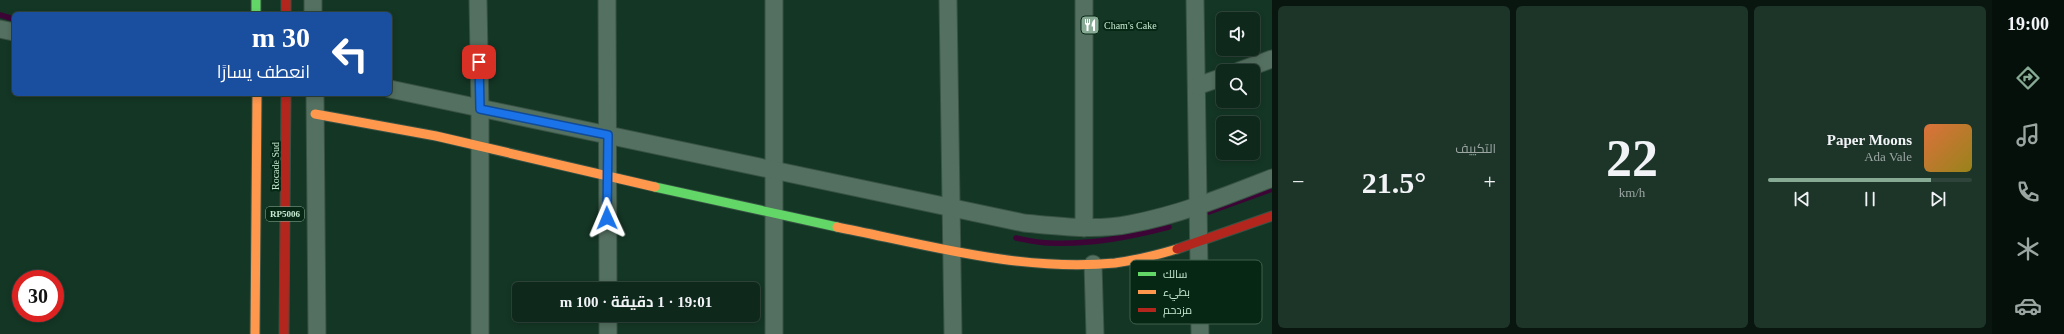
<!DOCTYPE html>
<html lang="ar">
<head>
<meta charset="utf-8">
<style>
  :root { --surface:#0f281c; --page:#1d3429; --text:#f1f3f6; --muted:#9ba6a3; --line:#2f443b; --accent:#87aa95 }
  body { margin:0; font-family:"Times New Roman",Cairo,serif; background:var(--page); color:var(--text); direction:rtl; height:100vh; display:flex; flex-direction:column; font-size:15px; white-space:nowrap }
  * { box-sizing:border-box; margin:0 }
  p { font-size:13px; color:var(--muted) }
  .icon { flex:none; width:22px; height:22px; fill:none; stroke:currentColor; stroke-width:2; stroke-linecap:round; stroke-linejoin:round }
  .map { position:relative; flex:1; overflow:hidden; direction:ltr }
  .drawer { display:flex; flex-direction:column; gap:6px; padding:6px; background:#08160f; width:720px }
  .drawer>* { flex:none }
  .hud { position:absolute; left:12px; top:12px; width:380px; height:84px; border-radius:6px; box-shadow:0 2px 6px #0003,0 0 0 1px var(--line); direction:rtl; background:#1a4fa0; color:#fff; overflow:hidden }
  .buttons { position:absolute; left:1216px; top:12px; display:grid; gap:8px }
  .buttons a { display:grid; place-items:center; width:44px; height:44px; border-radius:6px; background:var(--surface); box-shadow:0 2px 6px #0003,0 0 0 1px var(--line); font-size:20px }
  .speed { position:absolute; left:12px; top:270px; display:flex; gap:8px; font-size:20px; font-weight:700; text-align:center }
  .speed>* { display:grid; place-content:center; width:52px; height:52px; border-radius:50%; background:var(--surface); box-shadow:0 2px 6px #0003,0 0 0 1px var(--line); line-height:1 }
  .speed .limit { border:6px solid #d22; background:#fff; color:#111 }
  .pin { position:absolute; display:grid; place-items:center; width:34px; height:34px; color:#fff; margin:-17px; border-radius:8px; box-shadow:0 2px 6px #0006 }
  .me { position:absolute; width:44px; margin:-22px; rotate:359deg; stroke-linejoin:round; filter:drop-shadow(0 0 3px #0008) }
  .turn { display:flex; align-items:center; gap:14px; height:84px; padding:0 16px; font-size:18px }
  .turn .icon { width:52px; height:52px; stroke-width:2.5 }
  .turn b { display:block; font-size:28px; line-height:34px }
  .big { font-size:30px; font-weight:700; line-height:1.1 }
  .drawer .widget { flex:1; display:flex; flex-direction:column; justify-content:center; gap:6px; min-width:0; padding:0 14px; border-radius:6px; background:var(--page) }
  .drawer .dial { align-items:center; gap:0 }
  .dial b { font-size:52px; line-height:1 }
  .song { display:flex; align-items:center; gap:12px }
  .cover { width:48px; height:48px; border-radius:6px; background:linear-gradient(135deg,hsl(20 70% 55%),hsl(50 70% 35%)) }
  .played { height:4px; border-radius:2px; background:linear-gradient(90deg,var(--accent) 80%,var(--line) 80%) }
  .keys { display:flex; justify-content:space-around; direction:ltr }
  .heat { display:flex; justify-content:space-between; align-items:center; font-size:22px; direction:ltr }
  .drawer .tiles { flex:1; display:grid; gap:6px; grid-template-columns:repeat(3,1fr) }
  .trip { position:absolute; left:512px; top:282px; width:248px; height:40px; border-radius:6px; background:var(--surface); box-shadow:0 2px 6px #0003,0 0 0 1px var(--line); font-weight:700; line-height:40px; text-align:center; direction:rtl }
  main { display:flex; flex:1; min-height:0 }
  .tab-bar { display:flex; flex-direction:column; width:72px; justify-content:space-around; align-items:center; background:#06100b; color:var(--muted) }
  .tab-bar .icon { width:28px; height:28px }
  .tab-bar .selected { color:var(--accent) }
  .tab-bar b { font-size:18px; color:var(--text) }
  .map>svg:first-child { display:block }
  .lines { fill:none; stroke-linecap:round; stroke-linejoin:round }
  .stream { stroke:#3d0536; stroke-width:5.5 }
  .street-casing { stroke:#385244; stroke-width:19 }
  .fast-casing { stroke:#385244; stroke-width:11 }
  .slow-casing { stroke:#385244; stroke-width:11 }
  .jam-casing { stroke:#385244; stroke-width:11 }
  .street { stroke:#547060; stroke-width:17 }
  .fast { stroke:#63d668; stroke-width:9 }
  .slow { stroke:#ff974d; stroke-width:9 }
  .jam { stroke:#b3261e; stroke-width:9 }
  .route-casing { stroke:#114b97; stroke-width:10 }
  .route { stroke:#1a73e8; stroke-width:7 }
  .labels { text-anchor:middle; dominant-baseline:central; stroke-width:4; stroke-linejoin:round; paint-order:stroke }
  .shield { fill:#072715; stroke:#8caf99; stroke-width:1 }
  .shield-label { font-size:9px; font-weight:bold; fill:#c5e9d1 }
  .poi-label { font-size:10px; fill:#c5e9d1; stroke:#072715; text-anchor:start }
  .street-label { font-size:10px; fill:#c5e9d1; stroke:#072715 }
  .key { fill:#072715; stroke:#40614d; stroke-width:1 }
  .key-label { font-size:11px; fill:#c5e9d1 }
</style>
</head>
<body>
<main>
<nav class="tab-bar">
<b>19:00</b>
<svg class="icon selected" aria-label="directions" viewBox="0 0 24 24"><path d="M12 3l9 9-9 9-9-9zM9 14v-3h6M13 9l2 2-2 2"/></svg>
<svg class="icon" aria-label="music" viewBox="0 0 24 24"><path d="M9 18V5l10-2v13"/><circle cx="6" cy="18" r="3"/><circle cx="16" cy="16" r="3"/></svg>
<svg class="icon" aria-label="phone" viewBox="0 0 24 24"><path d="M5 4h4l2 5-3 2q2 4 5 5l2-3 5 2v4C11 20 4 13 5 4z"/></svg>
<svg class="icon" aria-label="climate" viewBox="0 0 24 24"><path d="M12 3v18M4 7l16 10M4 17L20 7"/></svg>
<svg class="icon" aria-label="car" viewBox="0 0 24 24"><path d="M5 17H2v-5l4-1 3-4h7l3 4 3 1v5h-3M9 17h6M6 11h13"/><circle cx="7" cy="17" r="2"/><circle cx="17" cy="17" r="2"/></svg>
</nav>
<section class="drawer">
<div class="tiles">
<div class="widget">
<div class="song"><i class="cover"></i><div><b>Paper Moons</b><p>Ada Vale</p></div></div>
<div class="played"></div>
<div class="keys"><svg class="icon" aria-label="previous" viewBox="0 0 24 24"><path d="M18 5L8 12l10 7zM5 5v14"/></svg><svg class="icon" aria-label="pause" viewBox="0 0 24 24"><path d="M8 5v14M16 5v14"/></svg><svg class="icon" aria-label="next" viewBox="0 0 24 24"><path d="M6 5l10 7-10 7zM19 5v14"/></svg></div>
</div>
<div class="widget dial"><b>22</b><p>km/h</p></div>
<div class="widget"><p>التكييف</p>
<div class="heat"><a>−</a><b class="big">21.5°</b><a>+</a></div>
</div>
</div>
</section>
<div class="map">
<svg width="1272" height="334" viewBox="0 0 1272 334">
  <rect width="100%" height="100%" fill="#143625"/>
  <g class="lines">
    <g class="stream">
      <path d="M 0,15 L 14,19"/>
      <path d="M 1209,212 L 1272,189"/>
      <path d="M 1016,238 C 1027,240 1038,243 1049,243 C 1090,245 1130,237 1169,227"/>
    </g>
    <defs>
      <g id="street">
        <path d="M 313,0 L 313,14"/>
        <path d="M 478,0 L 480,109 L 480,334"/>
        <path d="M 607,0 L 608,289"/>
        <path d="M 774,0 L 774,334"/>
        <path d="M 948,0 L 953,334"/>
        <path d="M 1195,0 L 1200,334"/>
        <path d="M 0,29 L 14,32"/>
        <path d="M 1239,71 L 1272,59"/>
        <path d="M 1197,86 L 1223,77"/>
        <path d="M 390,89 L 1024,223 C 1058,226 1096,231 1130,224 C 1179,215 1226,196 1272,178"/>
        <path d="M 315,94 L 317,334"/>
        <path d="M 1084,228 L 1084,0"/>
        <path d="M 1093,264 L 1095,334"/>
        <path d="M 608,315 L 608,334"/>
      </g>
      <g id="fast">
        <path d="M 256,0 L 256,14"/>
        <path d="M 655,187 L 837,227"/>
      </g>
      <g id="slow">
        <path d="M 315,114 L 436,136 L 655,187"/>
        <path d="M 837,227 C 927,245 1022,272 1115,263 C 1136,260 1157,255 1177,249"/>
        <path d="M 255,334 L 257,94"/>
      </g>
      <g id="jam">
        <path d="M 286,0 L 286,14"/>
        <path d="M 1177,249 L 1272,216"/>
        <path d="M 284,334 L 286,94"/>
      </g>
    </defs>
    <use href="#street" class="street-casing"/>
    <use href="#fast" class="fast-casing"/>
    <use href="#slow" class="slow-casing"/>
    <use href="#jam" class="jam-casing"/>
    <use href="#street" class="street"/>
    <use href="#fast" class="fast"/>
    <use href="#slow" class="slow"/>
    <use href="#jam" class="jam"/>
  </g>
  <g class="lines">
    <defs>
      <path id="route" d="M 479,62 L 480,109 L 608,135 L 607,218"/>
    </defs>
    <use href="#route" class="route-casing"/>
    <use href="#route" class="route"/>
  </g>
  <defs>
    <symbol id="restaurant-square" viewBox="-11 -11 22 22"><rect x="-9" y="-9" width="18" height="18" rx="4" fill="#87aa95" stroke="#072715"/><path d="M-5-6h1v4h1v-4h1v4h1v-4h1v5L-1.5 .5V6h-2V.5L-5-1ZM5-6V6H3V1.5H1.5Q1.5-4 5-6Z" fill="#fff"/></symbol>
  </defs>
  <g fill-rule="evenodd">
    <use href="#restaurant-square" x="1079" y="14" width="22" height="22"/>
  </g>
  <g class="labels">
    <rect class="shield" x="266" y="207" width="38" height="14" rx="3"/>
    <g class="shield-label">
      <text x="285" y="214">RP5006</text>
    </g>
    <g class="poi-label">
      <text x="1104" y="25">Cham's Cake</text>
    </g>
    <g class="street-label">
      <text transform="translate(275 166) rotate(-90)">Rocade Sud</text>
    </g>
  </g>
  <rect x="1130" y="260" width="132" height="64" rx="6" class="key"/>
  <rect x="1138" y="272" width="18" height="4" fill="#63d668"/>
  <rect x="1138" y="290" width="18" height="4" fill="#ff974d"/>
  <rect x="1138" y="308" width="18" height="4" fill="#b3261e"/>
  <g class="key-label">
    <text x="1163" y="278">سالك</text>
    <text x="1163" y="296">بطيء</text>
    <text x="1163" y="314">مزدحم</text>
  </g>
</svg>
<div class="buttons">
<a><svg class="icon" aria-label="sound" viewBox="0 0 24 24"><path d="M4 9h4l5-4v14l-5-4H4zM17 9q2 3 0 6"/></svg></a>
<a><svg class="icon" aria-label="search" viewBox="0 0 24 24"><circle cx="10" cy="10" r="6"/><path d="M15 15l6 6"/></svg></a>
<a><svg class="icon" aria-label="layers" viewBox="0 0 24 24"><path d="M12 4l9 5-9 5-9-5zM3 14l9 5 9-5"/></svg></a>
</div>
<div class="speed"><div class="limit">30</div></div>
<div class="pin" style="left:479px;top:62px;background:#d93025"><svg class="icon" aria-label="arrive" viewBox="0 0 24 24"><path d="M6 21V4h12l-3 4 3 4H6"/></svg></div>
<svg class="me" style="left:607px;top:218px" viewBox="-20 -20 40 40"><path d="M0-17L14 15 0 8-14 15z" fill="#1a73e8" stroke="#fff" stroke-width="4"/></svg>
<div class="trip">19:01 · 1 دقيقة · 100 m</div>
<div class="hud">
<div class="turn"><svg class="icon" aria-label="left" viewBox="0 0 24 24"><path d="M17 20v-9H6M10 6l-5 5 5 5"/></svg><div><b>30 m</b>انعطف يسارًا</div></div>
</div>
</div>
</main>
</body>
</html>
